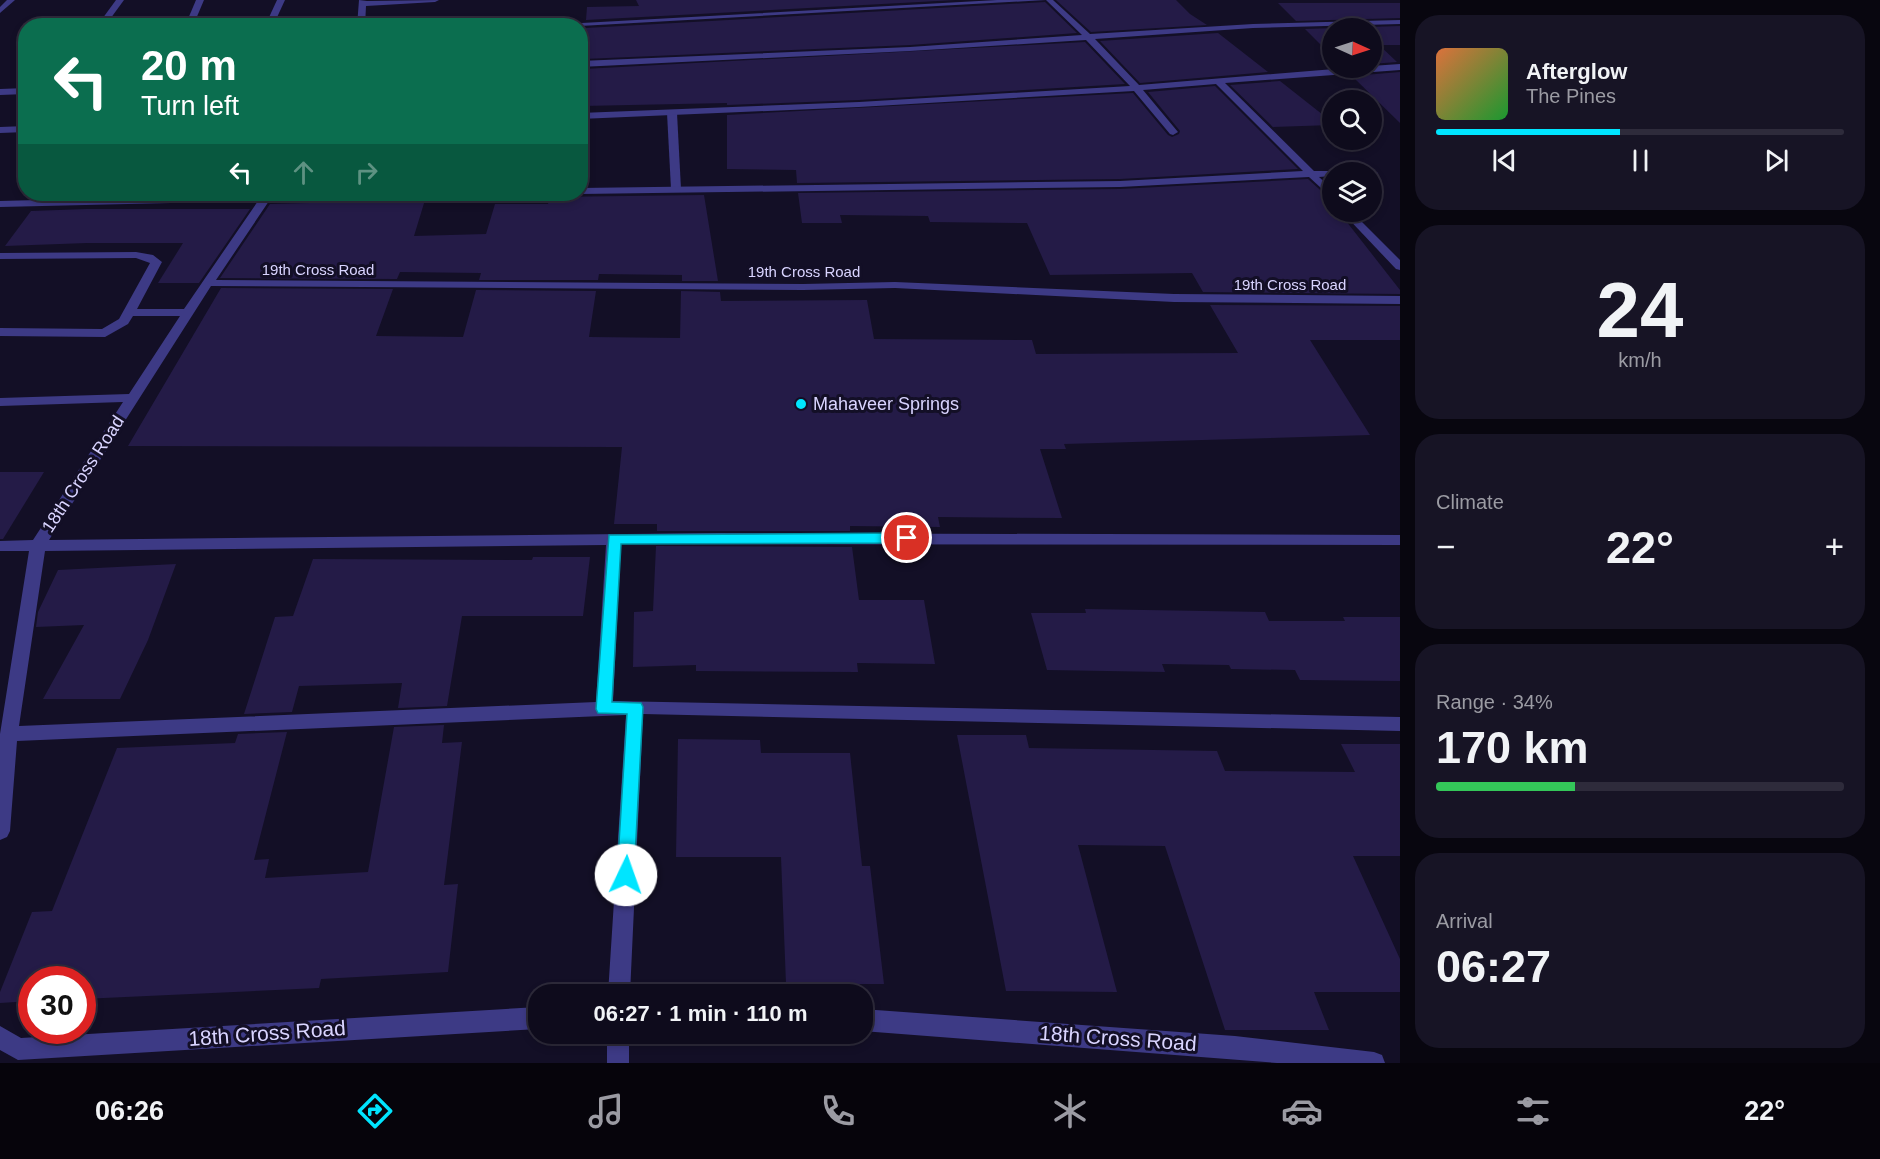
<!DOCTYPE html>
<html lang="en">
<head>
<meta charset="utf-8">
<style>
  :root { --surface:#0e0b1c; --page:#171425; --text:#f1f3f6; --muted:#9b9ba3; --line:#2e2b3b; --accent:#00e5ff }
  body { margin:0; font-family:Arial,sans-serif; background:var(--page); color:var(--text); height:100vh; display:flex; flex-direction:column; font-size:22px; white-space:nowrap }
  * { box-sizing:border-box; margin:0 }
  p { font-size:20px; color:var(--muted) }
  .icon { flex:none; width:33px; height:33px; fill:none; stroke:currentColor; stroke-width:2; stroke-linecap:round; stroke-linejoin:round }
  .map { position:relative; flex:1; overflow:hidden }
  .side { display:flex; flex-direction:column; gap:15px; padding:15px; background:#08060f; width:480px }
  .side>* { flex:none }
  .hud { position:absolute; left:18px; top:18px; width:570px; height:183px; border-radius:24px; box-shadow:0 3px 9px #0003,0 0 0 2px var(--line); background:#0b6e4f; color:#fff; overflow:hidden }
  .needle { width:39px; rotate:93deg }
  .buttons { position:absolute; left:1322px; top:18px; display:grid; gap:12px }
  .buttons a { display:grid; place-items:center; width:60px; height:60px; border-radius:50%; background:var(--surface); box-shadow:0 3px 9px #0003,0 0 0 2px var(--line); font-size:30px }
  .speed { position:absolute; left:18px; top:966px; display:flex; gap:12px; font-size:30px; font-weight:700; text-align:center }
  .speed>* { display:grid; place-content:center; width:78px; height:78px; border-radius:50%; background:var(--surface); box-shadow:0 3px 9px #0003,0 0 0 2px var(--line); line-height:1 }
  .speed .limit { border:9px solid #d22; background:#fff; color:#111 }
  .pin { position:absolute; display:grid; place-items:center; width:51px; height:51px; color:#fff; margin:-26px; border:3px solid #fff; border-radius:50%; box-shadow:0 2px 6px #0007 }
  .me { position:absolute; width:66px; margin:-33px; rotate:3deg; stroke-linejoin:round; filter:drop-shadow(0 0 4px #0008) }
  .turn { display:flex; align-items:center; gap:21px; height:126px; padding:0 24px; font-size:27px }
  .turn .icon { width:78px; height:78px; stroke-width:2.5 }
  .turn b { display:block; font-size:42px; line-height:51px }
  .lanes { display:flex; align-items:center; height:57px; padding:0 24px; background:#0003; justify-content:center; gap:30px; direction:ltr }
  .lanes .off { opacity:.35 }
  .big { font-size:45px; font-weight:600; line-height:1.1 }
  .side .card { flex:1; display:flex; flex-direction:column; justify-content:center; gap:9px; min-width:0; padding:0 21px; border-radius:24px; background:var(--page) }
  .side .dial { align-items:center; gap:0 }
  .dial b { font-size:78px; line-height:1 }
  .song { display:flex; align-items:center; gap:18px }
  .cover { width:72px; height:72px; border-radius:9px; background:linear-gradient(135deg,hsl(20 70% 55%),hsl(130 70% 35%)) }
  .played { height:6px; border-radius:3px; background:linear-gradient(90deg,var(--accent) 45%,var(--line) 45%) }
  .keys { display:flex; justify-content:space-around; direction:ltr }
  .heat { display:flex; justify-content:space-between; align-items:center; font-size:33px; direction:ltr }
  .charge { height:9px; border-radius:4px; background:linear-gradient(90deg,#34c759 34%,var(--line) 0) }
  .trip { position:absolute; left:528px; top:984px; width:345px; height:60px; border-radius:24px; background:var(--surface); box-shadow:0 3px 9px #0003,0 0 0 2px var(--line); font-weight:600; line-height:60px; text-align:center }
  .menu { display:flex; height:96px; justify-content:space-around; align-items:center; background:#06040b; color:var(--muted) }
  .menu .icon { width:42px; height:42px }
  .menu .current { color:var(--accent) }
  .menu b { font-size:27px; color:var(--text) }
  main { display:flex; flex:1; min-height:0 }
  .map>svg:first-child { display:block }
  .building { fill:#241b47 }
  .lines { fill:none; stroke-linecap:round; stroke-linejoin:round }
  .lane { fill:#3d3a85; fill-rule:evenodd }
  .street { fill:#3d3a85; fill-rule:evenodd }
  .route { fill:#00e5ff; stroke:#0095a6; stroke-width:1.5 }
  .poi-dot { fill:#00e5ff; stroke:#130f26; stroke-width:2 }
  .labels { text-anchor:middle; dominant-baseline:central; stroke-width:6; stroke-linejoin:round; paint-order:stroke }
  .far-street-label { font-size:15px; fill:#d9d4ff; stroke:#130f26 }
  .poi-label { font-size:18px; fill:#d9d4ff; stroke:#130f26; text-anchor:start }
  .street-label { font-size:18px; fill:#d9d4ff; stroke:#130f26 }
  .near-street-label { font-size:21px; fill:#d9d4ff; stroke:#130f26 }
</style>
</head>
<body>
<main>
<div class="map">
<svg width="1400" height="1063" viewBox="0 0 1400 1063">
  <rect width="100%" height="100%" fill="#130f26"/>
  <g class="building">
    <path d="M 636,0 L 956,0 L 586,20 L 587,7 L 639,6 Z"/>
    <path d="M 1056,0 L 1176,0 L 1190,14 L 1207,25 L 1091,32 Z"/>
    <path d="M 1045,2 L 1077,33 L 910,45 L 584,59 L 586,28 Z"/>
    <path d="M 1278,3 L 1400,3 L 1400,18 L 1296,21 Z"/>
    <path d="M 1400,26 L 1400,45 L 1379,45 L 1397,62 L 1371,64 L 1371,28 L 1332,28 L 1332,56 L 1305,29 Z"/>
    <path d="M 1218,33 L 1268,72 L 1140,83 L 1100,41 Z"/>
    <path d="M 1085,42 L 1125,84 L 859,100 L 727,105 L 727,103 L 582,106 L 584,69 Z"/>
    <path d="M 1400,72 L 1400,123 L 1352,76 Z"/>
    <path d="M 1280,81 L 1332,122 L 1332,125 L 1273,127 L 1277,131 L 1230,85 Z"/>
    <path d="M 1215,86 L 1298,169 L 1120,179 L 797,183 L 796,170 L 727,169 L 727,115 L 1133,93 L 1168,135 L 1172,137 L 1179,134 L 1180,131 L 1148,92 Z"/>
    <path d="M 1308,179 L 1329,198 L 1332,202 L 1332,212 L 1339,212 L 1400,290 L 1400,294 L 1203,292 L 1192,273 L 1050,275 L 1027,223 L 930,222 L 928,216 L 840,215 L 842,223 L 802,223 L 798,193 L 1120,189 Z"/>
    <path d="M 704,195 L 718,281 L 682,281 L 682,275 L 599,274 L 598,280 L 479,280 L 481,273 L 400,272 L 397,279 L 220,278 L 270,204 L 425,200 L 414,236 L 486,234 L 495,204 L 548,204 L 550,197 Z"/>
    <path d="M 86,209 L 250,209 L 199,283 L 158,283 L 183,243 L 87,243 L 5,246 L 31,211 Z"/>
    <path d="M 221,288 L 393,289 L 376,336 L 463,337 L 476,290 L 596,291 L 589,337 L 680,338 L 681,291 L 720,292 L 721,301 L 867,300 L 874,339 L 1032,340 L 1036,354 L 1238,353 L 1210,305 L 1400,306 L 1400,340 L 1310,340 L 1370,435 L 1064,444 L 1066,449 L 1040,449 L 1062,518 L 938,517 L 940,527 L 850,526 L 850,531 L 657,531 L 657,524 L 614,524 L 622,447 L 128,446 Z"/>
    <path d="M 0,472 L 44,472 L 3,539 L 0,539 Z"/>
    <path d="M 656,546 L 852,547 L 859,600 L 924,600 L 935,664 L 857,663 L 858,672 L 696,671 L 696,665 L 633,667 L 634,612 L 653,611 Z"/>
    <path d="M 533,557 L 590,557 L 583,616 L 462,616 L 447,706 L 398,708 L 402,683 L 299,686 L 292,712 L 244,714 L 275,617 L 293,616 L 313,559 L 532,560 Z"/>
    <path d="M 176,564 L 148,640 L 120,699 L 43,699 L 84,625 L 36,627 L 38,612 L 58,570 Z"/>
    <path d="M 1085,609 L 1265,612 L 1269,621 L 1345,621 L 1343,617 L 1400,617 L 1400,681 L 1300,680 L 1295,670 L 1231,669 L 1229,665 L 1162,664 L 1165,672 L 1047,670 L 1031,613 L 1086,613 Z"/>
    <path d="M 444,725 L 442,743 L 462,742 L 444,885 L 458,884 L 448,972 L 321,979 L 319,988 L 82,999 L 82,980 L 32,980 L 32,1001 L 0,1003 L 0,992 L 32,912 L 52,911 L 117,748 L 235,743 L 238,734 L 287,732 L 254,860 L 269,859 L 265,878 L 368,872 L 394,727 Z"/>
    <path d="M 957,735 L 1026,735 L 1029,748 L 1217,751 L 1225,771 L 1355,772 L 1341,744 L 1400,744 L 1400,856 L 1353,856 L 1400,959 L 1400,992 L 1314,992 L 1329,1030 L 1225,1030 L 1165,846 L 1078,845 L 1117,992 L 1006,991 Z"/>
    <path d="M 678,739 L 760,740 L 761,753 L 850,753 L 862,866 L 870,866 L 884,984 L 786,984 L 781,857 L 676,857 Z"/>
  </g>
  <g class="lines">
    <path class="lane" d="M 672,110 L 677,113 L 681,189 L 676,192 L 671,189 L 667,113 Z"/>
    <g class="street">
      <path d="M 7,0 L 15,0 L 0,13 L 0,7 Z"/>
      <path d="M 116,0 L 124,0 L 105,26 L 97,26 Z"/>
      <path d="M 196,0 L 204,0 L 193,26 L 185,26 Z"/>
      <path d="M 277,0 L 285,0 L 273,26 L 265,26 Z"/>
      <path d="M 359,0 L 367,1 L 439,0 L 435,2 L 366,6 L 365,26 L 357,26 Z"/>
      <path d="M 997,0 L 1053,0 L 1090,34 L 1253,24 L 1400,20 L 1400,24 L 1253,28 L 1095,39 L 1139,85 L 1371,66 L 1400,64 L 1400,70 L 1225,83 L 1314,171 L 1336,171 L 1337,172 L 1332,172 L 1332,176 L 1319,177 L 1332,189 L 1332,198 L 1309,177 L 1120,187 L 580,194 L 578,194 L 580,194 L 580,188 L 1120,181 L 1303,171 L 1216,84 L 1143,90 L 1178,132 L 1173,135 L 1170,134 L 1134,91 L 859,107 L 580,119 L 580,113 L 859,102 L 1130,86 L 1086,40 L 910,51 L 580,67 L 580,61 L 910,47 L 1082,35 L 1046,0 L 580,26 L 527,26 Z"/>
      <path d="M 26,88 L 26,94 L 0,95 L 0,89 Z"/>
      <path d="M 26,126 L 26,132 L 0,133 L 0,127 Z"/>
      <path d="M 1371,171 L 1377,172 L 1378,174 L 1371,177 L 1371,172 L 1367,172 Z"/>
      <path d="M 263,194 L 433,194 L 428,197 L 269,201 L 216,280 L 803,284 L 895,282 L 1174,294 L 1400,296 L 1400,304 L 1174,302 L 895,288 L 803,290 L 211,286 L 49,540 L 719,533 L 1400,535 L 1400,545 L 621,544 L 613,701 L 1400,717 L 1400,731 L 643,714 L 630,994 L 608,994 L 626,715 L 17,741 L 10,831 L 7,837 L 0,840 L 0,734 L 29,551 L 0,551 L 0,541 L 33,540 L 123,402 L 0,406 L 0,398 L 129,394 L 180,316 L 133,316 L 128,324 L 105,337 L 0,336 L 0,328 L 102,329 L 119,319 L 150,263 L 136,258 L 0,259 L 0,253 L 136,252 L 153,255 L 162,262 L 137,309 L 184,309 L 258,201 L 0,207 L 0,201 ZM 606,545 L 596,702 L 19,726 L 45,551 Z"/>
      <path d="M 1342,212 L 1352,212 L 1400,260 L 1400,270 L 1396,269 Z"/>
      <path d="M 538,1007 L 538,1029 L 18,1060 L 0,1050 L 0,1026 L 21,1038 Z"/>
      <path d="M 862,1009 L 1235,1036 L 1374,1052 L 1382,1055 L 1385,1063 L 1277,1063 L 862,1031 Z"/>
      <rect x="607" y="1034" width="22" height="29"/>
    </g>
  </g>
  <path class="route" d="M 907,533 L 914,538 L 907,543 L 621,544 L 612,702 L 641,703 L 643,707 L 634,875 L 632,881 L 626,883 L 619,881 L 617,875 L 627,714 L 598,713 L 596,709 L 609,535 Z"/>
  <circle class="poi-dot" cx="801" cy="404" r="6"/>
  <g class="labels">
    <g class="far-street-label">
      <text x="318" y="269">19th Cross Road</text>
      <text x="804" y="271">19th Cross Road</text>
      <text x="1290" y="284">19th Cross Road</text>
    </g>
    <g class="poi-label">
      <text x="813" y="404">Mahaveer Springs</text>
    </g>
    <g class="street-label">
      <text transform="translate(83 474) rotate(-57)">18th Cross Road</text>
    </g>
    <g class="near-street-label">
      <text transform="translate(267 1033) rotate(-4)">18th Cross Road</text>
      <text transform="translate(1118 1038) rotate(4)">18th Cross Road</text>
    </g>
  </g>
</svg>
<div class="buttons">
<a><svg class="needle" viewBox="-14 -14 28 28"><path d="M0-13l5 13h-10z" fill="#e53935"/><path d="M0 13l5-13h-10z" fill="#9b9ba3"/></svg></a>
<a><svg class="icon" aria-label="search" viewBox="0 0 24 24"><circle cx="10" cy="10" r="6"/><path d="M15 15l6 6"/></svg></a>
<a><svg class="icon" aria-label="layers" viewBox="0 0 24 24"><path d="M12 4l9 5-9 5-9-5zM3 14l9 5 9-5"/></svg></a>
</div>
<div class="speed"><div class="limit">30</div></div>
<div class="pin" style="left:907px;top:538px;background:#d93025"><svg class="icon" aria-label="arrive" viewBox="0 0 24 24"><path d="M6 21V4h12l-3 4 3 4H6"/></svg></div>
<svg class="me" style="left:626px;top:875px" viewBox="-20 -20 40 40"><circle r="19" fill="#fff"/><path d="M0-13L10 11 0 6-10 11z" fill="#00e5ff"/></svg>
<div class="trip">06:27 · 1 min · 110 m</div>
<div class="hud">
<div class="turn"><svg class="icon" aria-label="left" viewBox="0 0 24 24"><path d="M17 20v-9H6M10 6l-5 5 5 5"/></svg><div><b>20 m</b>Turn left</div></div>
<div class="lanes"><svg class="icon" aria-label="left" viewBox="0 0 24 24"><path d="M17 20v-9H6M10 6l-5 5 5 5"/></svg><svg class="icon off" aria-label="ahead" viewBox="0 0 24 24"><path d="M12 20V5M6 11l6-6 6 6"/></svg><svg class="icon off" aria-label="right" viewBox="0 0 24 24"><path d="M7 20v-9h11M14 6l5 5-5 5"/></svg></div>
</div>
</div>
<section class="side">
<div class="card">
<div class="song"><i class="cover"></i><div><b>Afterglow</b><p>The Pines</p></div></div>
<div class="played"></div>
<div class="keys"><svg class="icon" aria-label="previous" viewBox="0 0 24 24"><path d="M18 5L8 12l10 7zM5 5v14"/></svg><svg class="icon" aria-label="pause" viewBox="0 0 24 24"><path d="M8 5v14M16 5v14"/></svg><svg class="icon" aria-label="next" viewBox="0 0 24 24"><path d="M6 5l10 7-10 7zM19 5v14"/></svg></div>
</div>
<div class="card dial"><b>24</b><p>km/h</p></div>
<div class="card"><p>Climate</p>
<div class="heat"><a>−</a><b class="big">22°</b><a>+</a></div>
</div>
<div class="card"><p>Range · 34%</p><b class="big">170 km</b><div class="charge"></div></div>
<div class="card"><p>Arrival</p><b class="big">06:27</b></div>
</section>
</main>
<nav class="menu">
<b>06:26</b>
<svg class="icon current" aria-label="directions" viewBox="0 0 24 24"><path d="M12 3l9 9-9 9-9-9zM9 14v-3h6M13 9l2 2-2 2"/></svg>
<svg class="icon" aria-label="music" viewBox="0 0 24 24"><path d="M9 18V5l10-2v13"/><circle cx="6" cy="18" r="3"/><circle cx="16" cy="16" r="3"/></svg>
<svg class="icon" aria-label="phone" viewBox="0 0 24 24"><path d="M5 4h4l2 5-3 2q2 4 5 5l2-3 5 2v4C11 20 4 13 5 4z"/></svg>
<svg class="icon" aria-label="climate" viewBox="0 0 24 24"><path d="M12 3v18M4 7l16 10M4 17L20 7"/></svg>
<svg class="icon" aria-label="car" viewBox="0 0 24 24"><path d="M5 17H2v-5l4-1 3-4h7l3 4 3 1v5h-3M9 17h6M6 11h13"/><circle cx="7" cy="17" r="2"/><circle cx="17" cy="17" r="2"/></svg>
<svg class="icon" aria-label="filters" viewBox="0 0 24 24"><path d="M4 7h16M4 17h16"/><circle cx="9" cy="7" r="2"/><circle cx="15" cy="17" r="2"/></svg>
<b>22°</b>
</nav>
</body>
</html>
